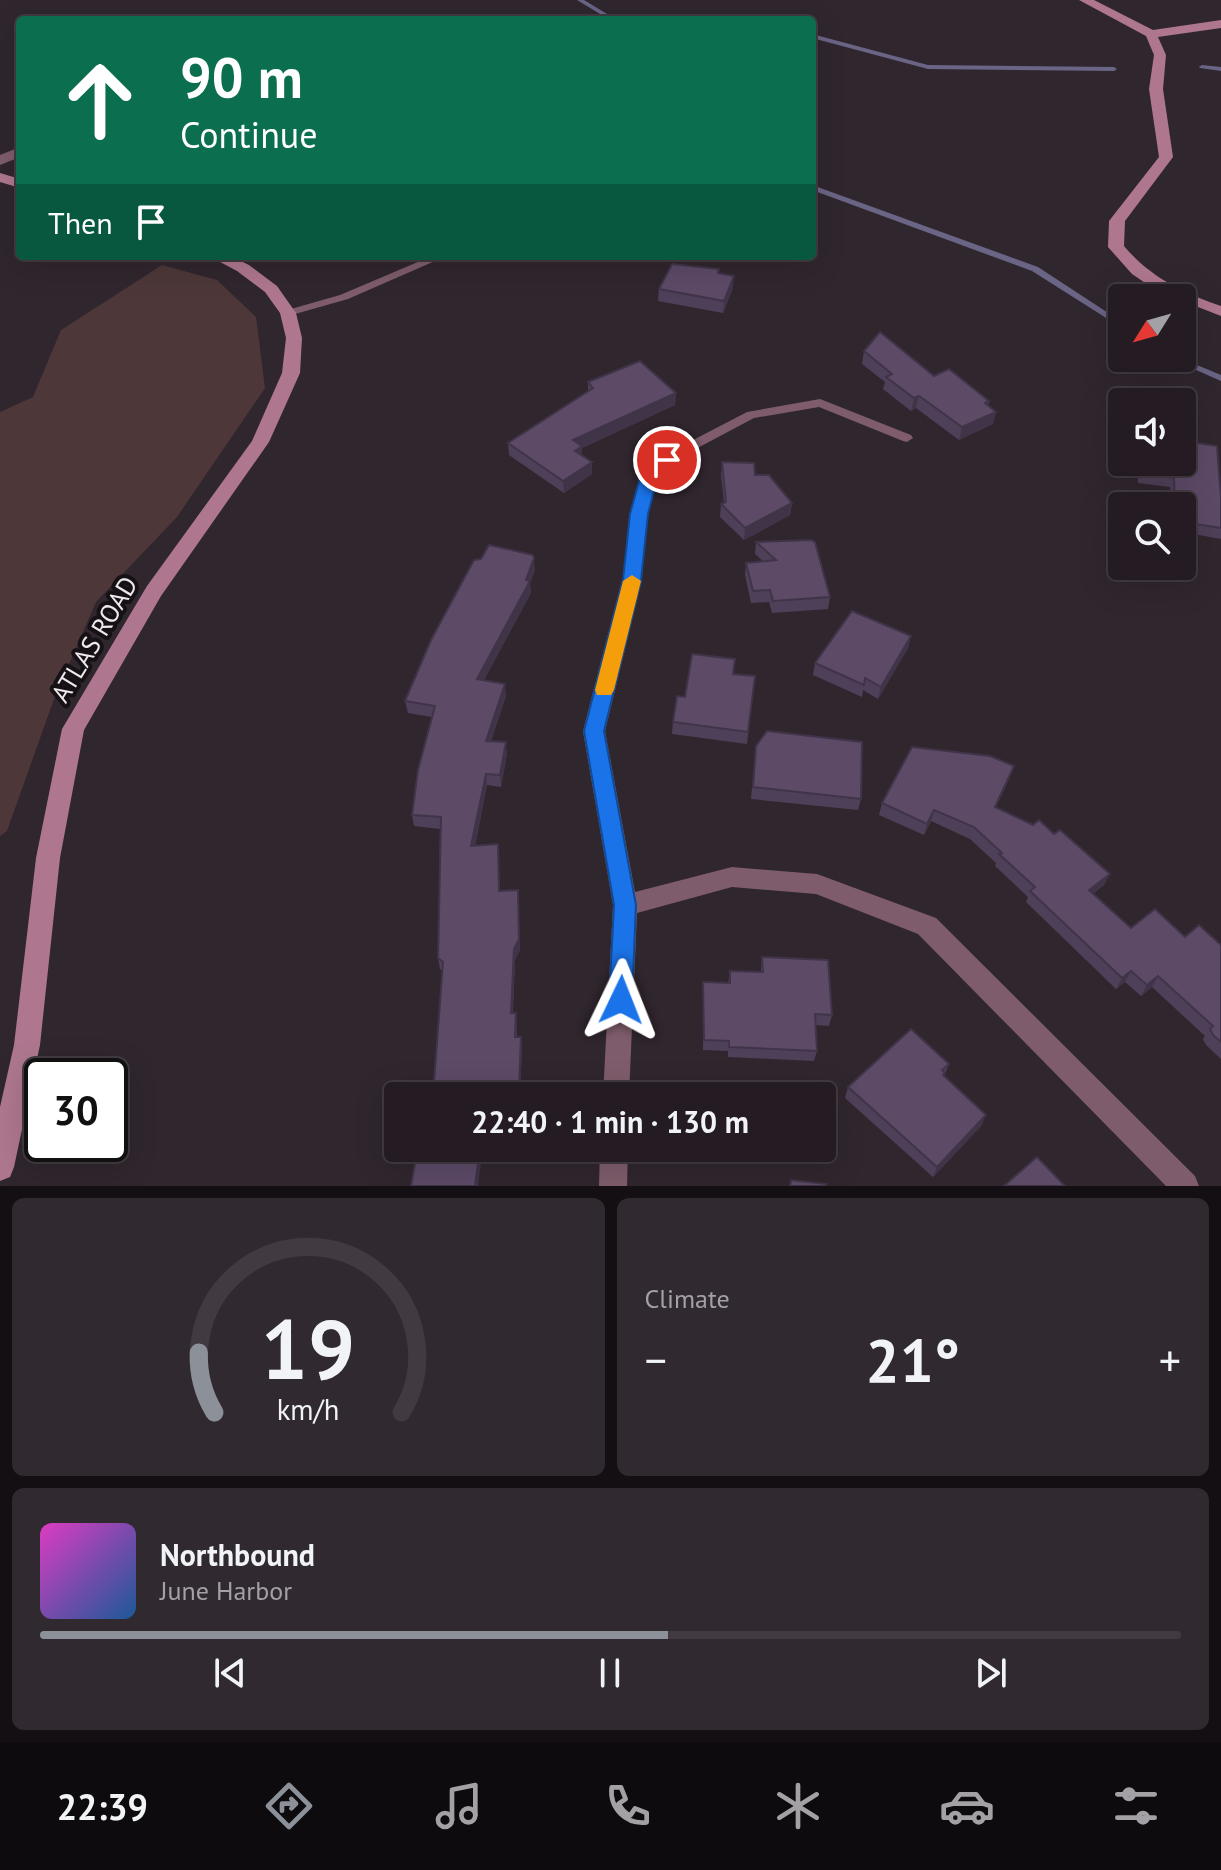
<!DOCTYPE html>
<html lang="en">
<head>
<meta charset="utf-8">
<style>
  :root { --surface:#241c22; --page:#30292f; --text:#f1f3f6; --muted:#a3a1a5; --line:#413a40; --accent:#8c9099 }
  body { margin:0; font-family:"PT Sans",sans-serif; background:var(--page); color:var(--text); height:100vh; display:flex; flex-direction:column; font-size:30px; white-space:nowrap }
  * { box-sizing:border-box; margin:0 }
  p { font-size:26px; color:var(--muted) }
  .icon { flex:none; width:44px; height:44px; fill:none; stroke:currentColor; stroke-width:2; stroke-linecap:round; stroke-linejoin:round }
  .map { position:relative; height:1186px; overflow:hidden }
  .panel { display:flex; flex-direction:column; gap:12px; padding:12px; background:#140f13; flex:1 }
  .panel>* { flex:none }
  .guide { position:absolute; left:16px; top:16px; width:800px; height:244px; border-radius:8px; box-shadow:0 8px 32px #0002,0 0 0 2px var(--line); background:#0b6e4f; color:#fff; overflow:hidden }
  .needle { width:52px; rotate:233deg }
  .buttons { position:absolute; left:1108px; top:284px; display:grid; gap:16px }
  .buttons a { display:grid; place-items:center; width:88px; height:88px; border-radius:8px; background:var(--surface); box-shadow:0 8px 32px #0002,0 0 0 2px var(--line); font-size:40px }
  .speed { position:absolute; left:24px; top:1058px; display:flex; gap:16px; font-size:40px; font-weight:700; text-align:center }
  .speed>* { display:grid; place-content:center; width:104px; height:104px; border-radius:50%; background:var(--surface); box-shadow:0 8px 32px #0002,0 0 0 2px var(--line); line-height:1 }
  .speed .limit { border:4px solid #111; border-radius:12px; background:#fff; color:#111 }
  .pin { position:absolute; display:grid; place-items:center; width:68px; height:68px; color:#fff; margin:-34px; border:4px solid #fff; border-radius:50%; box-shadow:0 2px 8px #0007 }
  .me { position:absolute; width:88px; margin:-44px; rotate:2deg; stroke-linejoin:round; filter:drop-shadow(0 0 6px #0008) }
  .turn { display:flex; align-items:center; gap:28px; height:168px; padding:0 32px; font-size:36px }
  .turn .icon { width:104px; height:104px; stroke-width:2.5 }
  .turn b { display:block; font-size:56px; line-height:68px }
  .then { display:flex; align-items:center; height:76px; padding:0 32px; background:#0003; gap:16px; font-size:30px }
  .big { font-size:60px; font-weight:700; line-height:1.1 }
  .panel .card { flex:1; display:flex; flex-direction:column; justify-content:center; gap:12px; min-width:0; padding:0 28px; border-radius:12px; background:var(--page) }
  .panel .dial { align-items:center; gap:0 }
  .dial svg { height:208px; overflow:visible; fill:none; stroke:var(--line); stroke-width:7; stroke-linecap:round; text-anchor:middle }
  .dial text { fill:var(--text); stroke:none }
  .song { display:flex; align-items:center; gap:24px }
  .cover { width:96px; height:96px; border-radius:12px; background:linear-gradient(135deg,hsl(310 70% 55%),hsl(210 70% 35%)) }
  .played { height:8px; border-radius:4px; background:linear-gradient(90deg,var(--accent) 55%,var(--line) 55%) }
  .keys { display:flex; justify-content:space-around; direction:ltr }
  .heat { display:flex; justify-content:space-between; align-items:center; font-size:44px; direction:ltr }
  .panel .tiles { flex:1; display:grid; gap:12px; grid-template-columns:1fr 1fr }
  .card:last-child { grid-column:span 2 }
  .trip { position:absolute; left:384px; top:1082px; width:452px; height:80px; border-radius:8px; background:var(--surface); box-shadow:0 8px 32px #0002,0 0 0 2px var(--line); font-weight:700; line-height:80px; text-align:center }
  .tabs { display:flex; height:128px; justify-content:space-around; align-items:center; background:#0e0b0e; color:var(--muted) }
  .tabs .icon { width:56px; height:56px }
  .tabs .current { color:var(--accent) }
  .tabs b { font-size:36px; color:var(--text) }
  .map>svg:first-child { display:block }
  .green { fill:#4d3739 }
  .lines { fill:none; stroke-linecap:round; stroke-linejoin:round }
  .stream { fill:#6a6485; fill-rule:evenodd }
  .lane { fill:#7e5c6b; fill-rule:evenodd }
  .street { fill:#7e5c6b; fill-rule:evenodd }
  .secondary { fill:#ae778f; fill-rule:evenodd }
  .wall { fill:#4f4059 }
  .shaded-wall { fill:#403448 }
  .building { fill:#5c4a67; stroke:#403448; stroke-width:2 }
  .route { fill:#1a73e8; stroke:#114b97; stroke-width:2 }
  .slow { fill:#f59e0b }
  .labels { text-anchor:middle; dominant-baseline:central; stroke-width:8; stroke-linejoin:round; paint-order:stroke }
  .street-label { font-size:26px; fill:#efe8ed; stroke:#151114 }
</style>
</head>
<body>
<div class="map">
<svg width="1221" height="1186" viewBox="0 0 1221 1186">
  <rect width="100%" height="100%" fill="#30262e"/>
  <path class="green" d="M 162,265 L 217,280 L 256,317 L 265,388 L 177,517 L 96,602 L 54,699 L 7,831 L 0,836 L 0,412 L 33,397 L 61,330 Z"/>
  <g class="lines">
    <g class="stream">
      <path d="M 577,0 L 584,0 L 617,20 L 610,20 Z"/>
      <path d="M 812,34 L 928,65 L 1114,67 L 1117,69 L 1114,71 L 928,69 L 812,38 Z"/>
      <path d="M 1202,65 L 1221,67 L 1221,71 L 1200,68 L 1199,67 Z"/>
      <path d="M 812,185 L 1038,267 L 1122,322 L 1122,328 L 1032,271 L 812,190 Z"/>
      <path d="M 1169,358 L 1180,358 L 1221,375 L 1221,381 Z"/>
    </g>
    <g class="lane">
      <path d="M 432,256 L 436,259 L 435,261 L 348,299 L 288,316 L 282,313 L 284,311 L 340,295 Z"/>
      <path d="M 820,399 L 911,435 L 913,438 L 907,442 L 903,441 L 819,407 L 754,418 L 658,469 L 646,514 L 639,580 L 637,584 L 627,584 L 625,580 L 632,514 L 647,464 L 747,412 Z"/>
    </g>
    <g class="street">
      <path d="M 20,147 L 20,157 L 0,165 L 0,155 Z"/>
      <path d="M 632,573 L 639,575 L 642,580 L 605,731 L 635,892 L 732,867 L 817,874 L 936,918 L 1195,1176 L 1199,1186 L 1166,1186 L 918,934 L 816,894 L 732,887 L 637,913 L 629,1096 L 603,1096 L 613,905 L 583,731 L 622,580 L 625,575 Z"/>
      <path d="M 600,1148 L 628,1148 L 627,1186 L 599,1186 Z"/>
    </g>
    <g class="secondary">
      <path d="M 1079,0 L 1094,0 L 1153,30 L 1221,20 L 1221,28 L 1158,37 L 1166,55 L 1163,89 L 1173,157 L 1125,221 L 1124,246 C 1150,277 1183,293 1221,306 L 1221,316 L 1157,291 L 1132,274 L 1108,247 L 1109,221 L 1159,157 L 1149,89 L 1154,55 L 1146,36 Z"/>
      <path d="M 0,173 L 20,179 L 20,188 L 0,182 Z"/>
      <path d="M 209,256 L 230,256 L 249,265 L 277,286 L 296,313 L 302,338 L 300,373 L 269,442 L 161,596 L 84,730 L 60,858 L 40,1045 L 14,1167 L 10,1177 L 0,1181 L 0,1107 L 14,1045 L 36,858 L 62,729 L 147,586 L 252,441 L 282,373 L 286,338 L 280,313 L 265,292 L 237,271 Z"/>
    </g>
  </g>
  <g class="wall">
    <path d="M 719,274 L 733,288 L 723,313 L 658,301 L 659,289 Z"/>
    <path d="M 864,351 L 989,401 L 988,406 L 996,412 L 993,424 L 959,440 L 916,408 L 911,411 L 883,389 L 885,382 L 862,364 Z"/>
    <path d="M 588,382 L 676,393 L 675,405 L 582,448 L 582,456 L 592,462 L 592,474 L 564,493 L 509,455 L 508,443 L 588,391 Z"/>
    <path d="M 1183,441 L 1221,499 L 1221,539 L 1182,532 L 1182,506 L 1171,506 L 1170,487 L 1138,483 L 1137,462 L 1182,462 Z"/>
    <path d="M 722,462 L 755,475 L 792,503 L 790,515 L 744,540 L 720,517 L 721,504 L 724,503 L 721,475 Z"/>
    <path d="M 756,542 L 830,597 L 828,609 L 772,613 L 769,602 L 751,603 L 745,575 L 746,563 L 763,561 L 755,554 Z"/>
    <path d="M 535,570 L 530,583 L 531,593 L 484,680 L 506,696 L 491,741 L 507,754 L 501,787 L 487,785 L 475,846 L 498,844 L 500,891 L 518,890 L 520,950 L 515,960 L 513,1013 L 516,1013 L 517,1037 L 521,1037 L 522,1047 L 520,1096 L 433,1096 L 442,971 L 440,969 L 438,958 L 440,829 L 414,826 L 412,815 L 432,717 L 408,713 L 405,701 Z"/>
    <path d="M 911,636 L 908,648 L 878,699 L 863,690 L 862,697 L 813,675 L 815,663 Z"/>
    <path d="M 734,674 L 755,676 L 747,744 L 672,734 L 673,722 L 685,697 Z"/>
    <path d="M 756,746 L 861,799 L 858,810 L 751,799 Z"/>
    <path d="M 1010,777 L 996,807 L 1054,834 L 1110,874 L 1104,885 L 1093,894 L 1131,928 L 1185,937 L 1221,945 L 1221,1059 L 1206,1045 L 1203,1039 L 1205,1036 L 1152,987 L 1141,996 L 1125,982 L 1116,989 L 1026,902 L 1028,897 L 995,866 L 996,863 L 970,839 L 931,821 L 924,835 L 879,815 L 882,803 Z"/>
    <path d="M 762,957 L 832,1015 L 829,1026 L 815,1025 L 817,1051 L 814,1061 L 728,1057 L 728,1051 L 703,1050 L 703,982 L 728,983 L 730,971 L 761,972 Z"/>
    <path d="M 949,1064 L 944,1076 L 982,1125 L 933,1177 L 845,1098 L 848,1087 Z"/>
  </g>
  <g class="shaded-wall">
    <path d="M 734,276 L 733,288 L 723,313 L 724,301 Z"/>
    <path d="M 676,393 L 675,405 L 582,448 L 582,458 L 575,463 L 573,440 Z"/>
    <path d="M 919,396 L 916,408 L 911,411 L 914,398 Z"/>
    <path d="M 996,412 L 993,424 L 959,440 L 962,427 Z"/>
    <path d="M 592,462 L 592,474 L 564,493 L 563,481 Z"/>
    <path d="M 792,503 L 790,515 L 744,540 L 745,528 Z"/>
    <path d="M 534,558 L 535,570 L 530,583 L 531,593 L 478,691 L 477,679 L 526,580 Z"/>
    <path d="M 911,636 L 908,648 L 878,699 L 881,687 Z"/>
    <path d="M 505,684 L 506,696 L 487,752 L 486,741 Z"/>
    <path d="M 506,742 L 507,754 L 501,787 L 500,775 Z"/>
    <path d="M 486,774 L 487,785 L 473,857 L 471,846 Z"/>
    <path d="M 934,810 L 931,821 L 924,835 L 927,824 Z"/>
    <path d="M 1110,874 L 1104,885 L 1083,901 L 1089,890 Z"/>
    <path d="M 518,890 L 520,950 L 515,960 L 512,1024 L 511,1013 L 514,949 Z"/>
    <path d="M 1131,971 L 1125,982 L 1116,989 L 1122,978 Z"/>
    <path d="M 1158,976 L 1152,987 L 1141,996 L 1147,985 Z"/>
    <path d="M 521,1037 L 522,1047 L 520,1096 L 519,1088 Z"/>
    <path d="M 986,1115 L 982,1125 L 933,1177 L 937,1167 Z"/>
    <path d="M 480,1148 L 483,1148 L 478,1186 L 475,1186 Z"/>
  </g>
  <g class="building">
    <path d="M 672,264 L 719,269 L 718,273 L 734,276 L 724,301 L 659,289 Z"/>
    <path d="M 880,332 L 934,376 L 949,369 L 989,401 L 985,403 L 996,412 L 962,427 L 919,396 L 914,398 L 886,377 L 892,374 L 864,351 Z"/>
    <path d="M 640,361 L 676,393 L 573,440 L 582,446 L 575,451 L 592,462 L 563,481 L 508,443 L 593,388 L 588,382 Z"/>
    <path d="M 1183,441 L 1217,446 L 1221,499 L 1221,528 L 1182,522 L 1182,506 L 1175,506 L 1174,478 L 1142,473 L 1141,462 L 1182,462 Z"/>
    <path d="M 722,462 L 754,463 L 755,475 L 769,475 L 792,503 L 745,528 L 721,504 L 726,502 Z"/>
    <path d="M 811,540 L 815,542 L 830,597 L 773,601 L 770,590 L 753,591 L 746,563 L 776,560 L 756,542 Z"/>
    <path d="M 489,545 L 533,555 L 534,558 L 526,580 L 530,581 L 477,679 L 505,684 L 486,741 L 506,742 L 500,775 L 486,774 L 471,846 L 498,844 L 499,891 L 518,890 L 519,939 L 514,949 L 511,1013 L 516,1013 L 515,1037 L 521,1037 L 519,1088 L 505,1088 L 504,1096 L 433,1096 L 443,962 L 438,958 L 441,817 L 412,815 L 418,770 L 435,706 L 405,701 L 431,640 L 474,560 L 481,559 Z"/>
    <path d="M 852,611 L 911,636 L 881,687 L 865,678 L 864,685 L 815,663 Z"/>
    <path d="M 692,654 L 735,659 L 733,674 L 755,676 L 748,732 L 673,722 L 677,696 L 685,697 Z"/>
    <path d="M 767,731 L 862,742 L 861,799 L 753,787 L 756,746 Z"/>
    <path d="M 912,747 L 990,756 L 1014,766 L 995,807 L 1033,825 L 1039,820 L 1054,834 L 1060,830 L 1110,874 L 1089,890 L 1131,928 L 1155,909 L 1185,937 L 1199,925 L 1221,945 L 1221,1042 L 1213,1035 L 1210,1029 L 1213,1026 L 1158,976 L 1147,985 L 1131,971 L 1122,978 L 1030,891 L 1035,887 L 999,854 L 1002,853 L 974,827 L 934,810 L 927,824 L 882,803 Z"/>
    <path d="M 762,957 L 828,960 L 832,1015 L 815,1014 L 817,1051 L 729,1047 L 729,1041 L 704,1040 L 703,982 L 730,983 L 730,971 L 763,972 Z"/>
    <path d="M 911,1029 L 949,1064 L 942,1070 L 945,1073 L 943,1075 L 986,1115 L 937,1167 L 848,1087 Z"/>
    <path d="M 440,1148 L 480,1148 L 475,1186 L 411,1186 L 416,1158 L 440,1160 Z"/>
    <path d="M 1037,1157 L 1065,1186 L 1004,1186 Z"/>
    <path d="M 791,1180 L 826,1184 L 825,1186 L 790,1186 Z"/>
  </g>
  <path class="route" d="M 667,454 L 675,460 L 659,471 L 648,514 L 641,580 L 604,731 L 636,905 L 632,1000 L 629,1008 L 621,1011 L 612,1008 L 609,1000 L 614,905 L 584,731 L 623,580 L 630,514 L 643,467 Z"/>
  <path class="slow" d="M 632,575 L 641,581 L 614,690 L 611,695 L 597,695 L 595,690 L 623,581 Z"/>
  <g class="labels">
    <g class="street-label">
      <text transform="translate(94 639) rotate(-59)">ATLAS ROAD</text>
    </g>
  </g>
</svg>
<div class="buttons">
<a><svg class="needle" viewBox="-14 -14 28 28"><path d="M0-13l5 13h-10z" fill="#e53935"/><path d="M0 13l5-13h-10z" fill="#a3a1a5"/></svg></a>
<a><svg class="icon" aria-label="sound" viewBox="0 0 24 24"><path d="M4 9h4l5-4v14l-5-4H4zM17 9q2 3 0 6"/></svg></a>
<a><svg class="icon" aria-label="search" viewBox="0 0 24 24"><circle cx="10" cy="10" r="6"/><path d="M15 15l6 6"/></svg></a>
</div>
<div class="speed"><div class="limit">30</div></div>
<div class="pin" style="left:667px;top:460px;background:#d93025"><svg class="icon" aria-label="arrive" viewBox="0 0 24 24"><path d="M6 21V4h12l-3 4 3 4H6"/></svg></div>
<svg class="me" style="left:621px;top:1000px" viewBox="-20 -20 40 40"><path d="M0-17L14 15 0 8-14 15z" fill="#1a73e8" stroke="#fff" stroke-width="4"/></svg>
<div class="trip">22:40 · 1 min · 130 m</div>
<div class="guide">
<div class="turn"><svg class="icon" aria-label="ahead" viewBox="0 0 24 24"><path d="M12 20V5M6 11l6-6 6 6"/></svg><div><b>90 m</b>Continue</div></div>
<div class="then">Then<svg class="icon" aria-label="arrive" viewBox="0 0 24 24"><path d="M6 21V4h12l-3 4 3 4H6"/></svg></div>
</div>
</div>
<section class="panel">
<div class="tiles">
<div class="card dial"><svg viewBox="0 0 100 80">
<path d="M14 69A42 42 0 1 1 86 69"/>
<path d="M14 69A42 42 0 0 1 8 46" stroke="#8c9099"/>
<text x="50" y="56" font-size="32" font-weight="700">19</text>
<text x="50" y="72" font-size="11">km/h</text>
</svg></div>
<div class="card"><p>Climate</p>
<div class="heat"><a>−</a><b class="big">21°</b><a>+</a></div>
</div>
<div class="card">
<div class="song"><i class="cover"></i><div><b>Northbound</b><p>June Harbor</p></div></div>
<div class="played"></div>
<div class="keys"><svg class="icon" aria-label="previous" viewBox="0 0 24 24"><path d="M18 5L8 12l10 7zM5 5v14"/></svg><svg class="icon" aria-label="pause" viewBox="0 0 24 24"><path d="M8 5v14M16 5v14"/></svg><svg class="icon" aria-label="next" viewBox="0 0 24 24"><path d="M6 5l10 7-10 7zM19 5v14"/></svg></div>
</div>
</div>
</section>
<nav class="tabs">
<b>22:39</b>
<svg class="icon current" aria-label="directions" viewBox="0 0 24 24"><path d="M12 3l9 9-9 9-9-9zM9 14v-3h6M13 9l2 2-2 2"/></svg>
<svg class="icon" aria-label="music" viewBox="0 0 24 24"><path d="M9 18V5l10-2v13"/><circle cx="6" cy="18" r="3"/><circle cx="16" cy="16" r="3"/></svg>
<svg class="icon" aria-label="phone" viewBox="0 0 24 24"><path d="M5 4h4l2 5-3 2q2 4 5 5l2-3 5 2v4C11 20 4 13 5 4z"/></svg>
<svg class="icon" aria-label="climate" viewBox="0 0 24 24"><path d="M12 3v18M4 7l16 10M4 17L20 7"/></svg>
<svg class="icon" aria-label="car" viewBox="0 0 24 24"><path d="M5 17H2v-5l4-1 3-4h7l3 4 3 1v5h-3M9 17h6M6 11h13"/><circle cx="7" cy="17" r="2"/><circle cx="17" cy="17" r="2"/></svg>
<svg class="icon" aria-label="filters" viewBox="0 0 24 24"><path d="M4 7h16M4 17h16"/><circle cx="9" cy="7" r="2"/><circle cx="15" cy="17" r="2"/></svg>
</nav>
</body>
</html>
